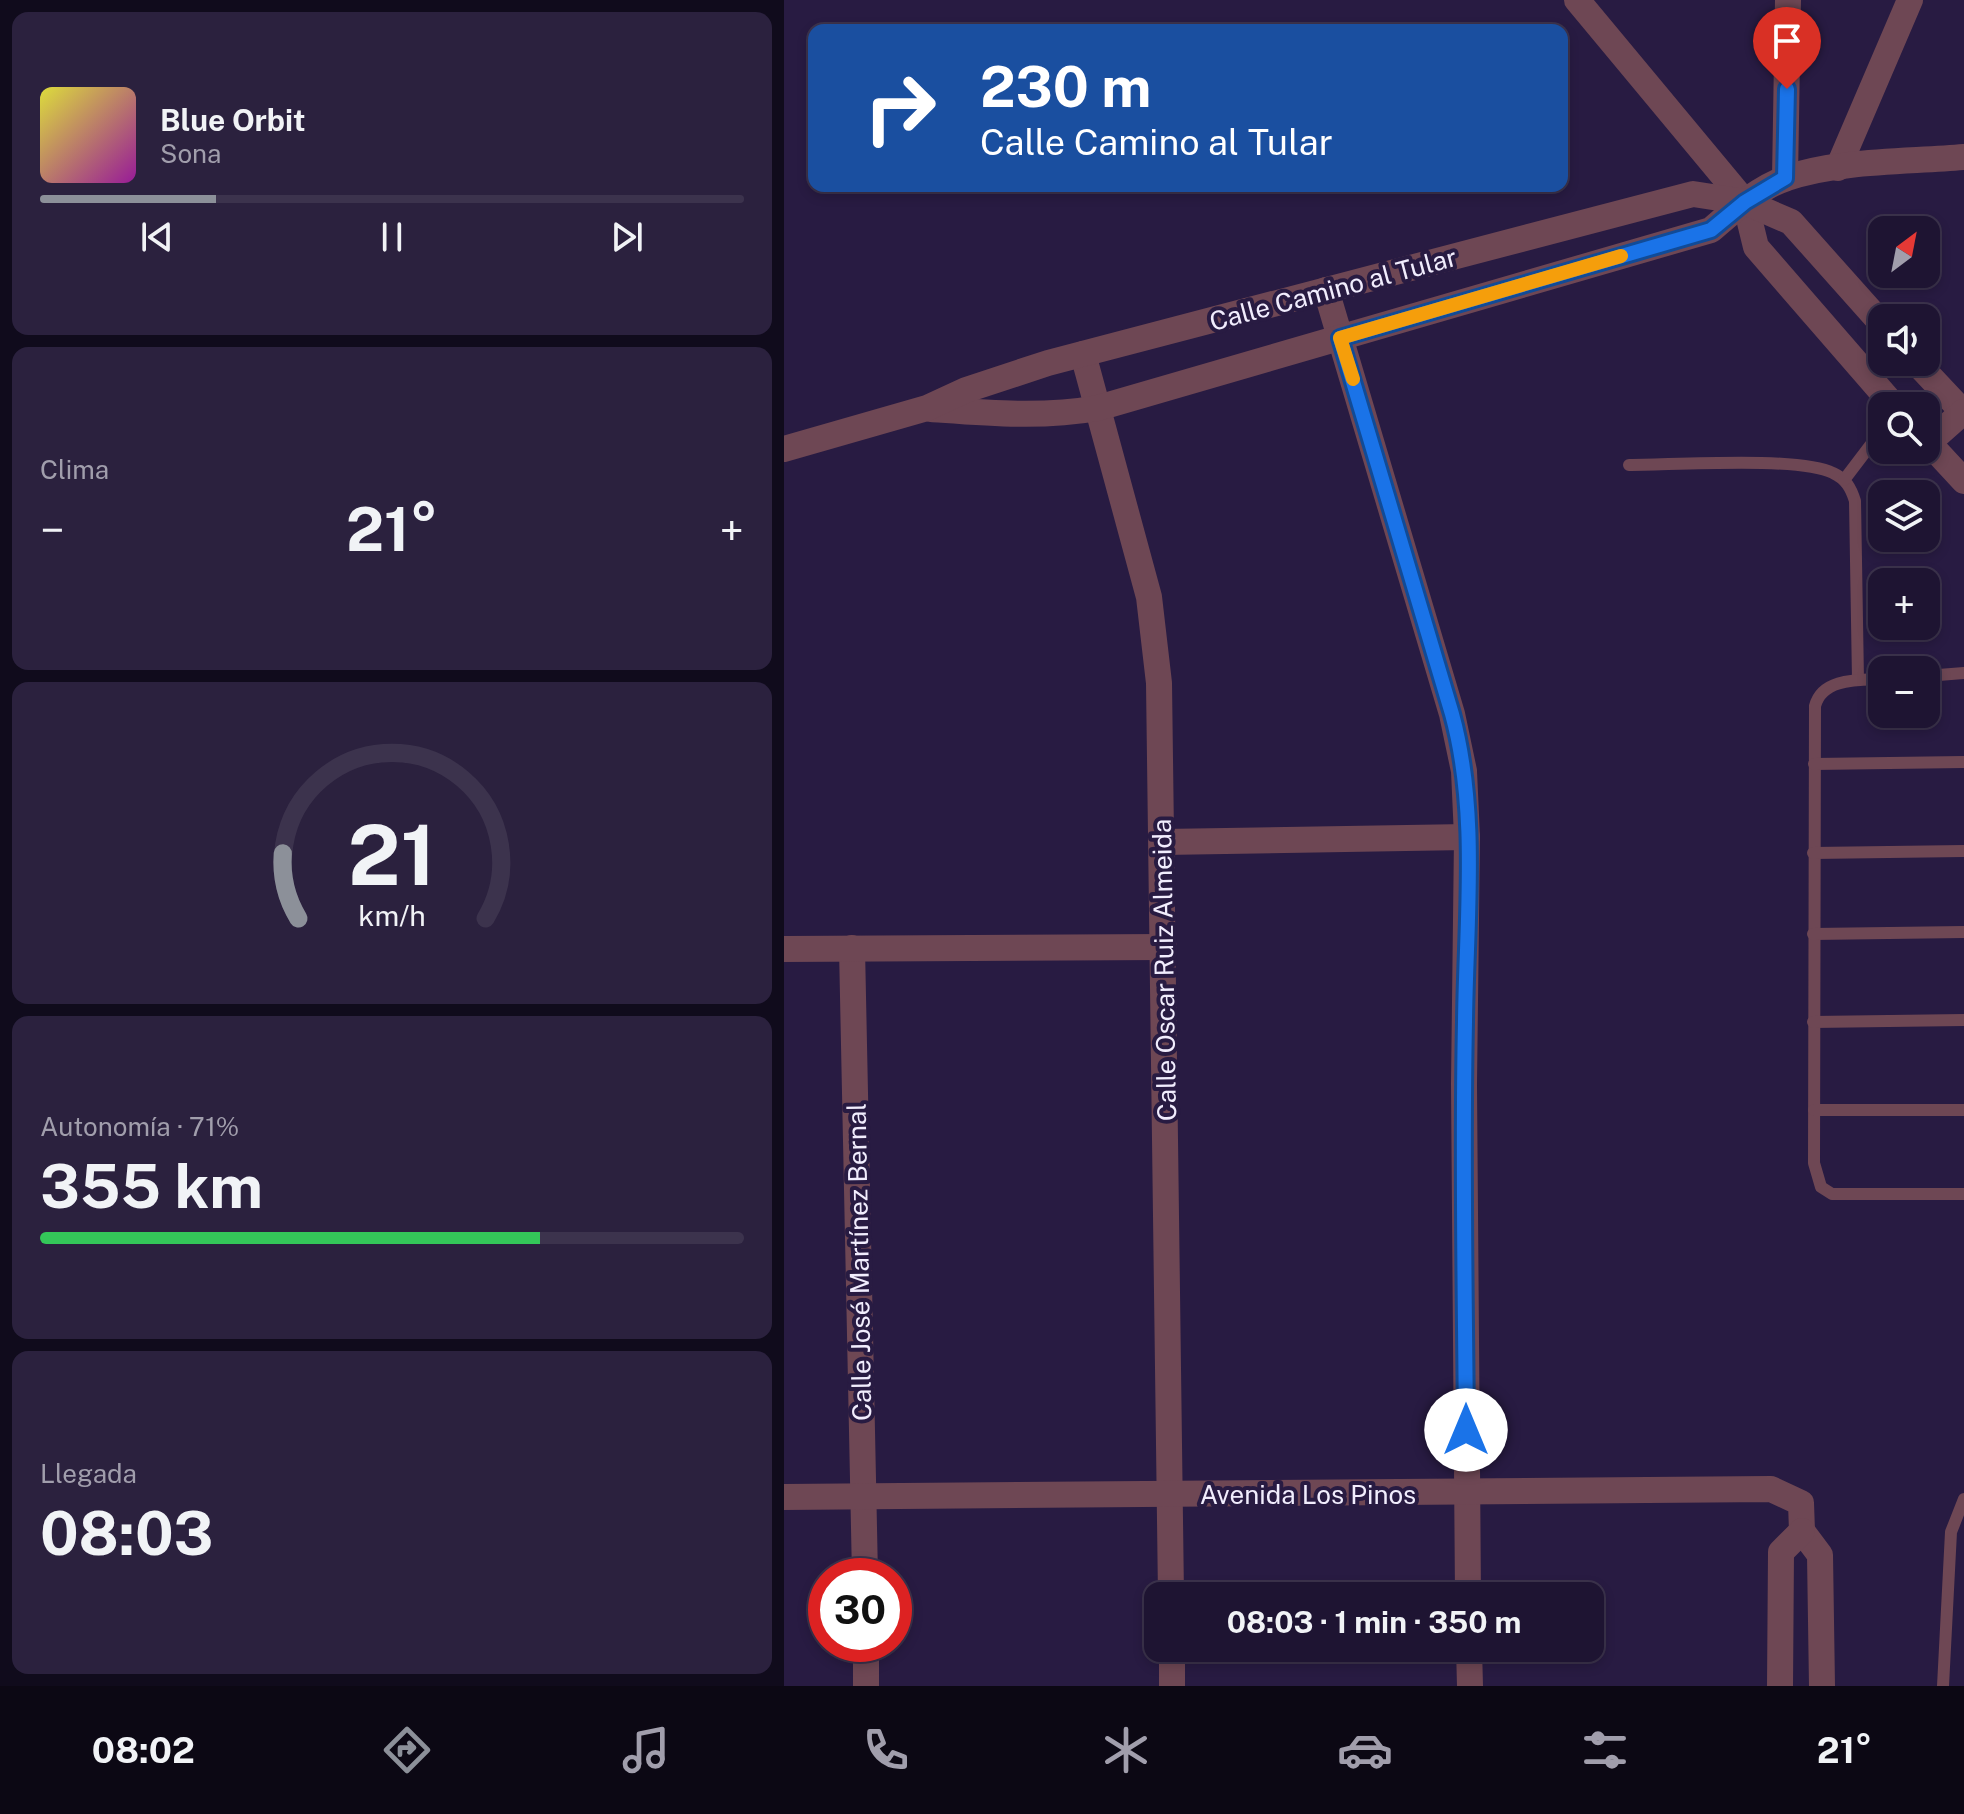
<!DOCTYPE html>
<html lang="es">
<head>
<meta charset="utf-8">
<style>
  :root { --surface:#1e1432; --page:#2b213e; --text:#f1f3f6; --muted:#a19eac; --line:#3c334d; --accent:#8c9099 }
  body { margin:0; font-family:"Public Sans",sans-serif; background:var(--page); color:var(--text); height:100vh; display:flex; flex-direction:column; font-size:30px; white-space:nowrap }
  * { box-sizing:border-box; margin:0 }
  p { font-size:26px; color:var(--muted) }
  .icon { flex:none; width:44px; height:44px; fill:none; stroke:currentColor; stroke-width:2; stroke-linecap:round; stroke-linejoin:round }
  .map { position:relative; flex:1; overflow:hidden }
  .details { display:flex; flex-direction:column; gap:12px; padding:12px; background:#100b1c; width:784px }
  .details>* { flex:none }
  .hud { position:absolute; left:24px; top:24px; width:760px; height:168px; border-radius:16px; box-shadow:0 4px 12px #0003,0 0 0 2px var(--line); background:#1a4fa0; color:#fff; overflow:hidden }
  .needle { width:52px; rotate:32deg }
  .fabs { position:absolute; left:1084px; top:216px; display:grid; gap:16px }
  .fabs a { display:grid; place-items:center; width:72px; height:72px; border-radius:16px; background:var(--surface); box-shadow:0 4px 12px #0003,0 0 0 2px var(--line); font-size:40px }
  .speed { position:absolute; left:24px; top:1558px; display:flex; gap:16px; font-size:40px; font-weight:700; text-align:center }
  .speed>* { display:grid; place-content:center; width:104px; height:104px; border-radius:50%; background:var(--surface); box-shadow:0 4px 12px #0003,0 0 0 2px var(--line); line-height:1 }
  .speed .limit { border:12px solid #d22; background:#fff; color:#111 }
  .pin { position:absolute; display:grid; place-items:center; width:68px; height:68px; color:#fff; margin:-82px -34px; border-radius:50% 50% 50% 0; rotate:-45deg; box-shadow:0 0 8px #0007 }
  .pin .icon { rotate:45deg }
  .me { position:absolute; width:88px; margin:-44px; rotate:0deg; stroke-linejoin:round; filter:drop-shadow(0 0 6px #0008) }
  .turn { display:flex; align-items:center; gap:28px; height:168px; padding:0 40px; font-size:36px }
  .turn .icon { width:104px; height:104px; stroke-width:2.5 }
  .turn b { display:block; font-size:56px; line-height:68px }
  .big { font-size:60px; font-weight:700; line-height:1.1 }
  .details .card { flex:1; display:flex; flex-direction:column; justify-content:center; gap:12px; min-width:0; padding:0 28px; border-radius:16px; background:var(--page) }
  .details .dial { align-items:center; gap:0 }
  .dial svg { height:208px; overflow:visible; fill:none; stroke:var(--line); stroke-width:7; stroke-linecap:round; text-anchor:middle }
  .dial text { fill:var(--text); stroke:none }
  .song { display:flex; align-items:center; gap:24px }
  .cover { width:96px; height:96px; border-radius:12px; background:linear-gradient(135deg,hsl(60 70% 55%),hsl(300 70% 35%)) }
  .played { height:8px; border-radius:4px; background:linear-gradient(90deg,var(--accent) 25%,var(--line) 25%) }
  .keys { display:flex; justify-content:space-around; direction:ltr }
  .heat { display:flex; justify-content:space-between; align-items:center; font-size:44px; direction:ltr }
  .charge { height:12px; border-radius:6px; background:linear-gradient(90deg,#34c759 71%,var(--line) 0) }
  .trip { position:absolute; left:360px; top:1582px; width:460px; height:80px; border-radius:16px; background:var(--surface); box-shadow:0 4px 12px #0003,0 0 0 2px var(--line); font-weight:700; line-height:80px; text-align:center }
  .tabs { display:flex; height:128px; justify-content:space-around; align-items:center; background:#0c0814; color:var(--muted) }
  .tabs .icon { width:56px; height:56px }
  .tabs .active { color:var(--accent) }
  .tabs b { font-size:36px; color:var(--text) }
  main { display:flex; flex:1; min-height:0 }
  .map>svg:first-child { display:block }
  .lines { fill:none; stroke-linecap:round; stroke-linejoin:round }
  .service { stroke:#6e4754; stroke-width:12 }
  .minor { stroke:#6e4754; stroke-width:26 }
  .route-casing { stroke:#114b97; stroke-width:20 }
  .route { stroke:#1a73e8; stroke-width:14 }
  .slow { stroke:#f59e0b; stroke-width:14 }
  .labels { text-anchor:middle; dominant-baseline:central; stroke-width:8; stroke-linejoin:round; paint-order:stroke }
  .street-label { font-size:26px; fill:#f1edfd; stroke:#281b42 }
</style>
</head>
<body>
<main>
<section class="details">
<div class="card">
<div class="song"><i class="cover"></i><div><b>Blue Orbit</b><p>Sona</p></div></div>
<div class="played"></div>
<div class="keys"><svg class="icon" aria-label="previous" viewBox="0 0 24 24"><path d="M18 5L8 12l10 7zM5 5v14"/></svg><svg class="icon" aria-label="pause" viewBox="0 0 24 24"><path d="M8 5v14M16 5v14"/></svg><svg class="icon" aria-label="next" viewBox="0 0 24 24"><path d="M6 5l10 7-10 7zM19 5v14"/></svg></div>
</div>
<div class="card"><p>Clima</p>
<div class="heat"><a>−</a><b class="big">21°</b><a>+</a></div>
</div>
<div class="card dial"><svg viewBox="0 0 100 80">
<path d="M14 69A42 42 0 1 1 86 69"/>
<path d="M14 69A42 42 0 0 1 8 44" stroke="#8c9099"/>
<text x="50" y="56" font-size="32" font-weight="700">21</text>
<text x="50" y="72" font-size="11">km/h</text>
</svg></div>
<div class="card"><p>Autonomía · 71%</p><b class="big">355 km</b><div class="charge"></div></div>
<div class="card"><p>Llegada</p><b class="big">08:03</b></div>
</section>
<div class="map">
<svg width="1180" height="1686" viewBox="0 0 1180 1686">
  <rect width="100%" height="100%" fill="#281b42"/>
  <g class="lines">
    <g class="service">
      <path d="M 845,465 C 890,465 1015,456 1049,473 C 1062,479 1067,488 1071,501 L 1074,680"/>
      <path d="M 1060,480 L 1098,430"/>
      <path d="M 1142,676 L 1180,673"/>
      <path d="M 1098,679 C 1074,680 1038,678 1031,706 L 1030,1163 L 1037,1187 L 1048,1194 L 1180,1194"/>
      <path d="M 1030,764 L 1180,762"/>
      <path d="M 1029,853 L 1180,851"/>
      <path d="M 1029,934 L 1180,932"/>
      <path d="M 1029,1022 L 1180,1020"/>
      <path d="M 1030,1110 L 1180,1110"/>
      <path d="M 1159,1686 L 1167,1532 L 1180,1499"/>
    </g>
    <g class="minor">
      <path d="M 793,0 L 961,202 L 972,247 L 1110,406"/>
      <path d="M 1054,168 L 1126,0"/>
      <path d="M 1001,178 L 1004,0"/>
      <path d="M 542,290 L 668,714 L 680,771 L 683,837 L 680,1084 L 684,1596"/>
      <path d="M 299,354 L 365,597 L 375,683 L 387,1596"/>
      <path d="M 1132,362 L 1180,413"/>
      <path d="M 147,409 C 203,413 258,418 314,408 L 927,230 C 949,211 975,187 1003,178 C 1055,160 1125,162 1180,157"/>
      <path d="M 1142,440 L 1180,481"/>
      <path d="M 1144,443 L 1179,412"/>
      <path d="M 0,449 L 143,408 L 182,390 L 264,363 L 909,194 L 961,202 L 1007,222 L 1098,324"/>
      <path d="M 379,842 L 683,837"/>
      <path d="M 68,948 L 81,1576"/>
      <path d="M 0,949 L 380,947"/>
      <path d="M 0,1497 L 987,1489 L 1017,1503 L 1018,1531"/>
      <path d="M 1018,1531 L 1036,1555 L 1038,1686"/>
      <path d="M 82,1644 L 82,1686"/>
      <path d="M 388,1648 L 388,1686"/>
      <path d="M 685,1648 L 686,1686"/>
      <path d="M 996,1686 L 997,1552 L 1018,1531"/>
    </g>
  </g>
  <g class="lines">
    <defs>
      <path id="route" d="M 682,1430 C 681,1294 678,1158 681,1022 C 682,921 695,812 668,714 L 556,338 L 927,230 L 961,202 L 1001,178 L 1003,89"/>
    </defs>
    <use href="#route" class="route-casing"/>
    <use href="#route" class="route"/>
    <path class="slow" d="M 569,379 L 556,338 L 837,256"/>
  </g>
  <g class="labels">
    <g class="street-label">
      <text transform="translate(549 289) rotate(-15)">Calle Camino al Tular</text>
      <text transform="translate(380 970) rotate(-91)">Calle Oscar Ruiz Almeida</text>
      <text transform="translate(75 1262) rotate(-91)">Calle José Martínez Bernal</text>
      <text x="524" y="1494">Avenida Los Pinos</text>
    </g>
  </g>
</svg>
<div class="fabs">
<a><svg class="needle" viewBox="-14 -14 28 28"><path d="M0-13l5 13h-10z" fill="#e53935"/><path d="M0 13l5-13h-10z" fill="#a19eac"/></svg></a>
<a><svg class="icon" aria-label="sound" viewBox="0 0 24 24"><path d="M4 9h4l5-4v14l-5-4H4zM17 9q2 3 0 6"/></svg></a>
<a><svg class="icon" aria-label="search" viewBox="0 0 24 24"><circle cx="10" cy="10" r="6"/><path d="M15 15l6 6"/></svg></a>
<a><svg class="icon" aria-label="layers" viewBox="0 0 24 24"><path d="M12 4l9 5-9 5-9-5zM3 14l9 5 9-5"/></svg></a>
<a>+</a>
<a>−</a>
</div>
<div class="speed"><div class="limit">30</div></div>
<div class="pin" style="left:1003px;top:89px;background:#d93025"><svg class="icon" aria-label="arrive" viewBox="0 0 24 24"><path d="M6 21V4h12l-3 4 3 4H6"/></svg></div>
<svg class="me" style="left:682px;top:1430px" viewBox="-20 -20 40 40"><circle r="19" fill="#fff"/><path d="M0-13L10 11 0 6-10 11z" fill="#1a73e8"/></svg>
<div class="trip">08:03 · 1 min · 350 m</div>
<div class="hud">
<div class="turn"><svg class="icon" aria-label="right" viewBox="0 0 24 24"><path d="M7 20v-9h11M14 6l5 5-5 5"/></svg><div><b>230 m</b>Calle Camino al Tular</div></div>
</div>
</div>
</main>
<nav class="tabs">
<b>08:02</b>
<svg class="icon active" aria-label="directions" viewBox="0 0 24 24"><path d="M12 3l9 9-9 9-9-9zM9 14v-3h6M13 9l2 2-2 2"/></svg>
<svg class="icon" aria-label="music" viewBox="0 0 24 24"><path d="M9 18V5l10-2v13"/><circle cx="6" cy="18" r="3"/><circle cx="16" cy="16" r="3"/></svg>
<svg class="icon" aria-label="phone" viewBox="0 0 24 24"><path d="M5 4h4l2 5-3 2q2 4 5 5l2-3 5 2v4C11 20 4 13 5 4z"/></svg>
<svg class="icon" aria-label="climate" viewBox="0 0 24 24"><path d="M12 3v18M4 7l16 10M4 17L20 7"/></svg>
<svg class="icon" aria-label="car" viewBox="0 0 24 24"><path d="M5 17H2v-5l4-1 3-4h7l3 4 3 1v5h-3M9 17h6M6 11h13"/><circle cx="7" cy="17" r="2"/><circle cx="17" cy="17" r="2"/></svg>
<svg class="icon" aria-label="filters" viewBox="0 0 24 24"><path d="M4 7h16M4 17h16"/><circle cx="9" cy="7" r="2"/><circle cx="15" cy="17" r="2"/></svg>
<b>21°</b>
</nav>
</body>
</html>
